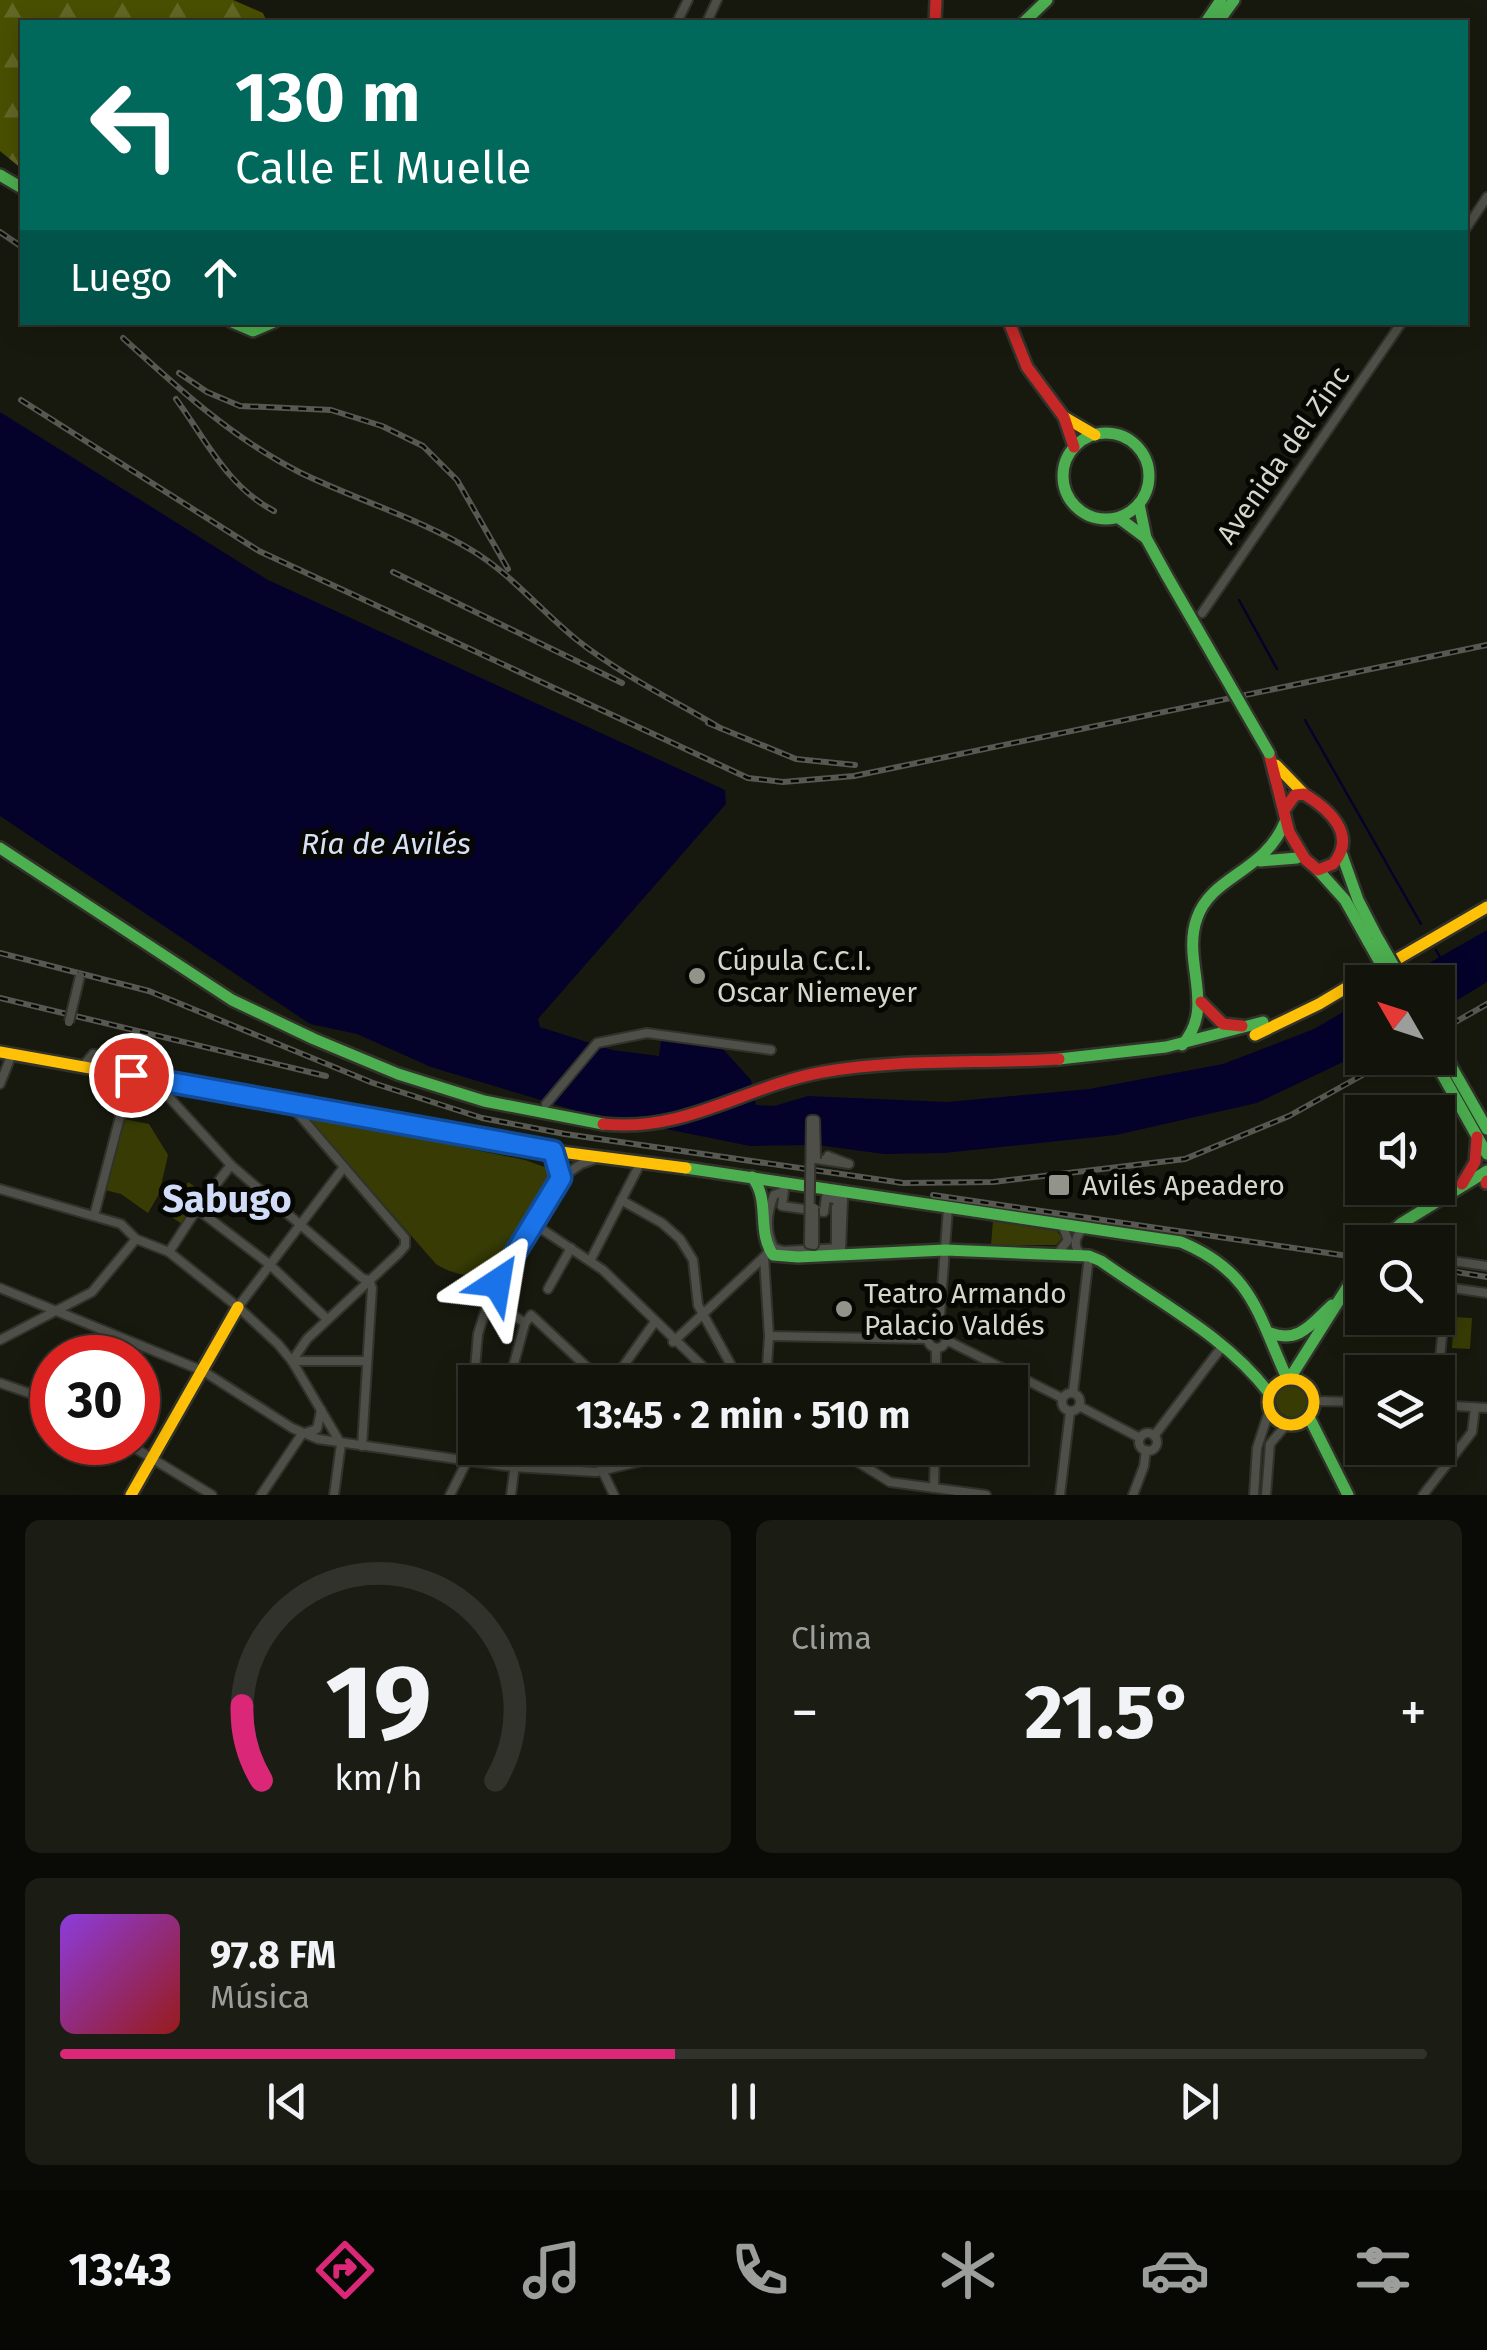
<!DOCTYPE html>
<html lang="es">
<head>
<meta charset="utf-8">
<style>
  :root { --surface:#12130a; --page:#1b1c13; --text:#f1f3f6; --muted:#9c9e9c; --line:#31322b; --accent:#db2777 }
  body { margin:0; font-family:"Fira Sans",sans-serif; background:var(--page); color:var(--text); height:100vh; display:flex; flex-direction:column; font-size:38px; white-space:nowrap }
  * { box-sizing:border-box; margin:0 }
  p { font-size:32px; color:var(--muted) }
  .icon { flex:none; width:55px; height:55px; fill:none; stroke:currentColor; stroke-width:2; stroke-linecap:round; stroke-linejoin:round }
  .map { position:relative; height:1495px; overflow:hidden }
  .details { display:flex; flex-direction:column; gap:25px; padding:25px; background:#0a0a06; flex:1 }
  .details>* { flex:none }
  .guide { position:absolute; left:20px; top:20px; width:1448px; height:305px; border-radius:0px; box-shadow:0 5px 25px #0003,0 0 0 2px var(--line); background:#00695c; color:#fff; overflow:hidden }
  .needle { width:65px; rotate:309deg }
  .buttons { position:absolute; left:1345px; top:965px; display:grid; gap:20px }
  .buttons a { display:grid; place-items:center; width:110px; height:110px; border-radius:0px; background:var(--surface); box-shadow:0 5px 25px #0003,0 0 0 2px var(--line); font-size:50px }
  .speed { position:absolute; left:30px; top:1335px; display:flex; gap:20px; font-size:50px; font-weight:700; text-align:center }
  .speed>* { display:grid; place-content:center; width:130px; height:130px; border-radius:50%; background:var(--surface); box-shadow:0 5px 25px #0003,0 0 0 2px var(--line); line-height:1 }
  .speed .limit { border:15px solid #d22; background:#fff; color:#111 }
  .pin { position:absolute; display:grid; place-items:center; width:85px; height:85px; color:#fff; margin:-42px; border:5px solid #fff; border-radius:50%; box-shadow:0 2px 10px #0007 }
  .me { position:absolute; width:110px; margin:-55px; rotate:33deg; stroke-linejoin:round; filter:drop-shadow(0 0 8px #0008) }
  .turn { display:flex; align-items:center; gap:35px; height:210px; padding:0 50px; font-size:45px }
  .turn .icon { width:130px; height:130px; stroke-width:2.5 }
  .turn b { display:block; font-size:70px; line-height:85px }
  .then { display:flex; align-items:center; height:95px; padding:0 50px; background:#0003; gap:20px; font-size:38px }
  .big { font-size:75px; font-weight:700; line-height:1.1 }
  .details .widget { flex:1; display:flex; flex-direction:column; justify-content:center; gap:15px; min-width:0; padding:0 35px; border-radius:15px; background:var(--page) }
  .details .dial { align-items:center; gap:0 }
  .dial svg { height:260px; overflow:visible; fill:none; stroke:var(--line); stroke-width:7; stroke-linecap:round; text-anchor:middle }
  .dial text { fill:var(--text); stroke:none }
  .song { display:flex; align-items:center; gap:30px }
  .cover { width:120px; height:120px; border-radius:15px; background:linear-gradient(135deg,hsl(270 70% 55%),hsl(0 70% 35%)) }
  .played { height:10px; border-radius:5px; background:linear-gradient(90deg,var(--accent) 45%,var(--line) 45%) }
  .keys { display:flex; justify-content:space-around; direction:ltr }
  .heat { display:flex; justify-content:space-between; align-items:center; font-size:55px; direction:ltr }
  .details .tiles { flex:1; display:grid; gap:25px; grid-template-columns:1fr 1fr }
  .widget:last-child { grid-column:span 2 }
  .trip { position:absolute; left:458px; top:1365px; width:570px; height:100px; border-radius:0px; background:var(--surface); box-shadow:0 5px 25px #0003,0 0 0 2px var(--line); font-weight:700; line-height:100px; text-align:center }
  .dock { display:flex; height:160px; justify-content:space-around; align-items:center; background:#070804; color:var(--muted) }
  .dock .icon { width:70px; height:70px }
  .dock .on { color:var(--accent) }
  .dock b { font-size:45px; color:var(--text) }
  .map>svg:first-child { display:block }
  .green { fill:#383c04 }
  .forest { fill:url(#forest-firs) }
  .water { fill:#04022a }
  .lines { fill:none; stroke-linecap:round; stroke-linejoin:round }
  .stream { stroke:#04022a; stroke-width:2.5 }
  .street-casing { stroke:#31322a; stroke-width:12 }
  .fast-casing { stroke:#31322a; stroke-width:16 }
  .slow-casing { stroke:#31322a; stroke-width:16 }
  .jam-casing { stroke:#31322a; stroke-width:16 }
  .street { stroke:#4e4f48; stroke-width:8 }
  .fast { stroke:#4caf50; stroke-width:11 }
  .slow { stroke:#ffc107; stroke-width:11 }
  .jam { stroke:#c62828; stroke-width:11 }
  .rail-casing { stroke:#575851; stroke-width:6 }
  .rail { stroke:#060702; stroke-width:2.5; stroke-dasharray:8; stroke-linecap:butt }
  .street-bridge-casing { stroke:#31322a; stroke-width:12; stroke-linecap:butt }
  .fast-bridge-casing { stroke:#31322a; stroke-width:16; stroke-linecap:butt }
  .street-bridge { stroke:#4e4f48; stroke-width:8 }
  .fast-bridge { stroke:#4caf50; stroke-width:11 }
  .route-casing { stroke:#114b97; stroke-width:25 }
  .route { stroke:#1a73e8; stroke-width:18 }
  .poi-dot { fill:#939489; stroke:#060702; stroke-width:4 }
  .labels { text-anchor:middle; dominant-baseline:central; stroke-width:10; stroke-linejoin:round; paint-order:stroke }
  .street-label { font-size:28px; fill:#d5d7cb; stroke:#060702 }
  .poi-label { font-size:28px; fill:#d5d7cb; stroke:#060702; text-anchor:start }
  .water-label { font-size:30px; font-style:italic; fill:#d7e0f5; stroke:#060702 }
  .district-label { font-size:38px; font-weight:bold; fill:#d1dcf8; stroke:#060702 }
</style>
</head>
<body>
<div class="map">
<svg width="1487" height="1495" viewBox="0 0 1487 1495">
  <defs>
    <pattern id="forest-firs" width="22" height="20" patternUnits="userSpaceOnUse" patternTransform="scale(2.5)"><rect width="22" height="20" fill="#4a5002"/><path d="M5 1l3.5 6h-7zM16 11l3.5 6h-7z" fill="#636826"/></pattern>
  </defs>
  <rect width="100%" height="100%" fill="#18190e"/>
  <g class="green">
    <path d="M 303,1112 L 373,1129 L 525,1160 L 553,1170 L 553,1181 L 502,1264 C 482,1281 457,1277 436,1264 Z"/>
    <path d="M 124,1119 L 149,1124 L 168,1155 L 159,1194 L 148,1213 L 121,1194 L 105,1190 Z"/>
    <path d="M 188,1182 L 203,1192 L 182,1224 L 170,1216 Z"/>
    <path d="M 993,1221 L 1056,1230 L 1062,1238 L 1056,1245 L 991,1245 Z"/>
    <path d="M 1454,1317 L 1472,1318 L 1470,1349 L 1452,1348 Z"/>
    <circle cx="1292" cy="1401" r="16"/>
  </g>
  <path class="forest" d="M 0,0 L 233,0 L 263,13 L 267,22 L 22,22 L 22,169 L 0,151 Z"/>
  <g class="water">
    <path d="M 0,412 L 268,580 L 725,790 L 726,804 L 538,1019 L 540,1027 L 612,1050 L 659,1056 L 661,1040 L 723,1049 L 751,1080 L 756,1105 L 774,1106 L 808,1096 L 947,1102 L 1089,1089 L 1223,1064 L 1314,1029 L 1362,1001 L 1362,1053 L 1257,1103 L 1116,1135 L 944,1153 L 884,1154 L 817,1145 L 750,1146 L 577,1111 L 431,1067 L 357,1034 L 310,1024 L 0,816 Z"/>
    <path d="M 1487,930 L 1487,982 L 1438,1012 L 1438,982 L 1396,982 Z"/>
  </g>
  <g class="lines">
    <g class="stream">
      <path d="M 1239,600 L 1277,669"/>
      <path d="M 1305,720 L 1421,924"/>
      <path d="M 1436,950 L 1440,957"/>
    </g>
    <defs>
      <g id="street">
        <path d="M 677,22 L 688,0"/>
        <path d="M 707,22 L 717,0"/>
        <path d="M 1465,230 L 1487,197"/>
        <path d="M 1202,613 L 1402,322"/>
        <path d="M 83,1066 L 93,1054 L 112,1057 L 117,1072"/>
        <path d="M 155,1082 L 231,1165 L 362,1278 L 369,1280"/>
        <path d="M 0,1084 L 12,1054"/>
        <path d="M 290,1104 L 405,1238 L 405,1246 L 399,1253 L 307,1339 L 292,1361"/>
        <path d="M 546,1104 L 597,1043 L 647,1033 L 771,1050"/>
        <path d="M 553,1151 L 561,1178"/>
        <path d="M 816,1159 L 849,1164 L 828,1156"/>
        <path d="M 0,1189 L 121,1224 L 136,1239 L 169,1252 L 238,1307 L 278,1344 L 292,1361 L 341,1444"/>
        <path d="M 784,1191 L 782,1206 L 824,1212 L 826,1197 L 843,1201 L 836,1207 L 836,1243 L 841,1248 L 783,1251 L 774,1248 C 765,1231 767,1212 774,1195 Z"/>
        <path d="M 621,1200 L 662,1223 L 680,1239 L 693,1260 L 698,1305 L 737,1376 L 732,1382"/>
        <path d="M 197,1209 L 269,1264 L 327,1319"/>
        <path d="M 94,1216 L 131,1075"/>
        <path d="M 534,1224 L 603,1270 L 719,1382"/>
        <path d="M 841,1250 L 843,1199"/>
        <path d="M 169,1252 L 197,1209 L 231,1165"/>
        <path d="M 1059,1252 L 1068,1240 L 1062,1224"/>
        <path d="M 1080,1253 C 1072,1245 1076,1235 1084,1228"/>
        <path d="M 1438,1254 L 1453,1261 L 1487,1266"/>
        <path d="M 590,1261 L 641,1162"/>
        <path d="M 1438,1286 L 1487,1293"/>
        <path d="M 0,1288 L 203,1371 L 292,1428 L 318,1439 L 512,1467 L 596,1472 L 676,1453"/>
        <path d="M 548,1289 L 571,1248"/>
        <path d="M 489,1299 L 525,1323"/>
        <path d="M 238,1307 L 344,1167"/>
        <path d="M 939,1329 L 948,1208"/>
        <circle cx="937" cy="1339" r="9"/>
        <path d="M 769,1336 L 928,1339"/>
        <path d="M 0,1340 L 92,1292 L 136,1239"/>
        <path d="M 946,1340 L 1062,1398"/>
        <path d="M 673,1342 L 764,1257"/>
        <path d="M 292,1361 L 367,1361"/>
        <path d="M 1438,1376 L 1447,1288"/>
        <path d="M 509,1382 L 525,1323 L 531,1315 L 603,1382"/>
        <path d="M 612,1382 L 654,1323"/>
        <path d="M 766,1382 L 769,1336 L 764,1257 L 768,1252"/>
        <path d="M 936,1382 L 936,1348"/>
        <path d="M 0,1383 L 52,1401"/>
        <circle cx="1071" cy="1402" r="9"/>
        <path d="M 1073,1393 L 1089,1256"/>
        <path d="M 1314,1401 L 1362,1402"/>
        <path d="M 1438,1405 L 1487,1408"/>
        <path d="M 1079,1406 L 1140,1438"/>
        <circle cx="1148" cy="1442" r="9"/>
        <path d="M 302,1434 L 317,1429 L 321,1410"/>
        <path d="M 1154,1436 L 1221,1348"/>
        <path d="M 125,1442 L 212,1495"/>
        <path d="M 362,1446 L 372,1288 L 369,1280"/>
        <path d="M 835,1448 L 890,1482 L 986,1495"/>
        <path d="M 603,1472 L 614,1495"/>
        <path d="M 934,1488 L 935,1448"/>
        <path d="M 261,1495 L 302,1434"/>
        <path d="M 334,1495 L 341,1444"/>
        <path d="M 450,1495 L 467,1461 L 478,1334 L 489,1299 L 561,1178 L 581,1164 L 595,1159"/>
        <path d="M 511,1495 L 517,1448"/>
        <path d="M 1060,1495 L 1070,1412"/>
        <path d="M 1133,1495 L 1144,1466 L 1146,1450"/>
        <path d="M 1254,1495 L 1257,1448 L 1269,1411"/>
        <path d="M 1266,1495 L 1270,1444 L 1286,1425"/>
        <path d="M 1423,1495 L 1472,1432 L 1475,1408"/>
      </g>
      <g id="fast">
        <path d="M 1024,22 L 1047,0"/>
        <path d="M 1206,22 L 1221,0"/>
        <path d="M 1218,22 L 1234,0"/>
        <path d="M 0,175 L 22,188"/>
        <path d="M 232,322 L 253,331 L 274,322"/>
        <circle cx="1106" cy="476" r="43"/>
        <path d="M 1139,504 L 1146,538 L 1167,576"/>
        <path d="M 1119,518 L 1146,538"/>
        <path d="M 0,848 L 232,1000 L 314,1039 L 398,1074 L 484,1101 L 603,1124"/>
        <path d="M 1342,855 L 1358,900 L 1376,935"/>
        <path d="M 1260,861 L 1297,858"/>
        <path d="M 1318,870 L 1345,900 L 1369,943"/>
        <path d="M 1438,1043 L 1487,1129"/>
        <path d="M 1182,1045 C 1217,1007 1181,962 1197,918 C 1212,875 1264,873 1285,822"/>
        <path d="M 1433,1058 L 1487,1154"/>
        <path d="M 1059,1059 L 1166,1047 L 1263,1022"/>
        <path d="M 686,1168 L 1181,1242 C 1253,1272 1257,1313 1287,1378"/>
        <path d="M 752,1177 C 771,1200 756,1230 773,1255 L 798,1257 L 945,1250 L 1089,1256 L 1101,1261 C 1157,1301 1227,1337 1269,1393"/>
        <path d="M 1380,1242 L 1402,1223 L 1487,1171"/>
        <path d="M 1270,1333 C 1299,1344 1312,1323 1332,1305"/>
        <path d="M 1290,1378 L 1362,1264"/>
        <path d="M 1309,1417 L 1348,1495"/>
      </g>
      <g id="slow">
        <path d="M 1064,417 L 1095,435"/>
        <path d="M 1276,765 L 1304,794"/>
        <path d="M 1382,968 L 1487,907"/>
        <path d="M 1255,1035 L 1319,1004 L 1366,976"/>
        <path d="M 0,1052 L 553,1151 L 686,1168"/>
        <circle cx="1291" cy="1402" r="23"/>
        <path d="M 131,1495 L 238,1307"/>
      </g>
      <g id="jam">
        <path d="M 935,22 L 936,0"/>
        <path d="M 1009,322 L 1027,367 L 1064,417 L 1074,447"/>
        <path d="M 1269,753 L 1289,832 L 1305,859 L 1318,870 L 1333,864 C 1358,835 1329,809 1304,794 L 1295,795 L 1285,809"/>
        <path d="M 1201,1002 L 1223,1024 L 1242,1026"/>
        <path d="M 603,1124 C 686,1133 745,1086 823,1072 C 900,1058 982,1064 1059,1059"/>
        <path d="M 1486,1183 L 1487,1181"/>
        <path d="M 1462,1184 L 1475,1162 L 1477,1137"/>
      </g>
    </defs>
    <use href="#street" class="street-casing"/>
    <use href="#fast" class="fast-casing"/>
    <use href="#slow" class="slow-casing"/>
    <use href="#jam" class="jam-casing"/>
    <use href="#street" class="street"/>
    <use href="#fast" class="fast"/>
    <use href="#slow" class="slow"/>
    <use href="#jam" class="jam"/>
    <defs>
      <g id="rail">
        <path d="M 0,232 L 22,247"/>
        <path d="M 123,338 C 178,388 232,438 299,472 C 356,500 419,518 473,551 C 512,575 541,611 577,640 C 620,674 673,700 720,728"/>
        <path d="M 179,373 L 207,392 L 240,406 L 331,410 L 382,426 L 423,446 L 457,480 L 508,569"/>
        <path d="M 176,399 C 206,440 227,486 274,511"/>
        <path d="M 21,400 L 259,551 L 748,778 L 783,782 L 854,776 L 1487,645"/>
        <path d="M 393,572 L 622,683"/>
        <path d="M 708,723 L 796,759 L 855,765"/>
        <path d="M 0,953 L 149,991 L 373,1083 L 482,1118 L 565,1134 L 903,1183 L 993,1182 L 1185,1159 L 1289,1116 L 1393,1058"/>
        <path d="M 0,998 L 326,1076"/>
        <path d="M 1438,1032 L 1487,1004"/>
        <path d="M 933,1195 L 1362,1258"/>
        <path d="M 1438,1269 L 1487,1277"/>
      </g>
    </defs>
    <use href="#rail" class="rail-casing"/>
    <use href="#rail" class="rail"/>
    <defs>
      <g id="street-bridge">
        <path d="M 69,1022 L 80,976"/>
        <path d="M 814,1208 L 814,1245 L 809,1244 L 811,1120 L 815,1120 L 816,1159"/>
      </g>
      <g id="fast-bridge">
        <path d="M 1167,576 L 1269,753"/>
        <path d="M 1376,935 L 1403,982"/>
        <path d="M 1369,943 L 1391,982"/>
      </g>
    </defs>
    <use href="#street-bridge" class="street-bridge-casing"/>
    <use href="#fast-bridge" class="fast-bridge-casing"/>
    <use href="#street-bridge" class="street-bridge"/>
    <use href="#fast-bridge" class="fast-bridge"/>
  </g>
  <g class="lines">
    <defs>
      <path id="route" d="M 131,1075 L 553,1151 L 561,1178 L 497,1283"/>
    </defs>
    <use href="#route" class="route-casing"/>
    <use href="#route" class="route"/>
  </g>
  <g class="poi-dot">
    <circle cx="697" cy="976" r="10"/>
    <rect x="1047" y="1173" width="24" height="24" rx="5"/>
    <circle cx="844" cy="1309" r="10"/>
  </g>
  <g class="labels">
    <g class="street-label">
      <text transform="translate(1283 455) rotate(-55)">Avenida del Zinc</text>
    </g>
    <g class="poi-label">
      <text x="717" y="960">Cúpula C.C.I.<tspan x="717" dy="32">Oscar Niemeyer</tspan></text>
      <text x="1082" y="1185">Avilés Apeadero</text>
      <text x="864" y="1293">Teatro Armando<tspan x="864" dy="32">Palacio Valdés</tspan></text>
    </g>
    <g class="water-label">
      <text x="386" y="844">Ría de Avilés</text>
    </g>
    <g class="district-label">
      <text x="227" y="1199">Sabugo</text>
    </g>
  </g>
</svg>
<div class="buttons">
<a><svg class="needle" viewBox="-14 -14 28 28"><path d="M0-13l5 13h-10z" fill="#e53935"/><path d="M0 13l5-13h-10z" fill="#9c9e9c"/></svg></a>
<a><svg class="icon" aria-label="sound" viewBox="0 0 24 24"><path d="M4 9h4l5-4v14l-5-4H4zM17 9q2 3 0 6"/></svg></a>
<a><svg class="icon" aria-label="search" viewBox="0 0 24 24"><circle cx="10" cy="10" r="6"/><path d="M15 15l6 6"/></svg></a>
<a><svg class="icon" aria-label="layers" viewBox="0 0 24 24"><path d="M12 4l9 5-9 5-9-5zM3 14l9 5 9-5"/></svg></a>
</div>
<div class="speed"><div class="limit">30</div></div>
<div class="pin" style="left:131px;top:1075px;background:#d93025"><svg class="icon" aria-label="arrive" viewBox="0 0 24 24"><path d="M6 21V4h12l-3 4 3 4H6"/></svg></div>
<svg class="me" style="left:497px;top:1283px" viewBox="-20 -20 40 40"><path d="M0-17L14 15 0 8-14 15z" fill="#1a73e8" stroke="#fff" stroke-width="4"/></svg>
<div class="trip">13:45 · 2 min · 510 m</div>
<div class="guide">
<div class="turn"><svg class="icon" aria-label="left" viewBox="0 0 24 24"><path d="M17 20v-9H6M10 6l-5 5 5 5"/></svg><div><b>130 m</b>Calle El Muelle</div></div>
<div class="then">Luego<svg class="icon" aria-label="ahead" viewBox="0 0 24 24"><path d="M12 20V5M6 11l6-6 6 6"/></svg></div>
</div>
</div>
<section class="details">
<div class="tiles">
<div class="widget dial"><svg viewBox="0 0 100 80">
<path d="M14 69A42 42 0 1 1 86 69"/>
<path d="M14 69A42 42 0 0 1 8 46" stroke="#db2777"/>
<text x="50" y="56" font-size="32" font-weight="700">19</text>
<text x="50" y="72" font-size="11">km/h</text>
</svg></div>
<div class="widget"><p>Clima</p>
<div class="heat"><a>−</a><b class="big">21.5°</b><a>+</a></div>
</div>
<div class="widget">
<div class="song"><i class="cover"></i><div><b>97.8 FM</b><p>Música</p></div></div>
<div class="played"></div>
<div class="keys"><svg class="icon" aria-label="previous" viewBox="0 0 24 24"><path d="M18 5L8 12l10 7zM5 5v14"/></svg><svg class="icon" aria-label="pause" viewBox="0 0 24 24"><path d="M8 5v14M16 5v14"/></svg><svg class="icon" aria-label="next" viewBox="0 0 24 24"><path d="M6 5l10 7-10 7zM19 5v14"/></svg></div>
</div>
</div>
</section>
<nav class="dock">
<b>13:43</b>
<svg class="icon on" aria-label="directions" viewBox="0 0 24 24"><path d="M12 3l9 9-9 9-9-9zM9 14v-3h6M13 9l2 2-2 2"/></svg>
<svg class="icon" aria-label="music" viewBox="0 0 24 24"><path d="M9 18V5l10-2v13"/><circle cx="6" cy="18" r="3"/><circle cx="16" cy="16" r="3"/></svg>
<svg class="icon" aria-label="phone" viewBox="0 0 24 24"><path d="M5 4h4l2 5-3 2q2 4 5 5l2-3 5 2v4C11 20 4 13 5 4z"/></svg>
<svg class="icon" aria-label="climate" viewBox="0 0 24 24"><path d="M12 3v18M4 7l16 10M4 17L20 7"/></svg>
<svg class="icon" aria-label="car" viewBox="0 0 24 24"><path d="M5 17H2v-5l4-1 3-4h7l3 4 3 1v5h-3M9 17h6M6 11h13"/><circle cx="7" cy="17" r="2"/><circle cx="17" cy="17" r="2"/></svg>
<svg class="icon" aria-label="filters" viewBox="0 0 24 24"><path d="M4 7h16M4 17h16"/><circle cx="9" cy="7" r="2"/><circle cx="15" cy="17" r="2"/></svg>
</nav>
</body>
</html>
